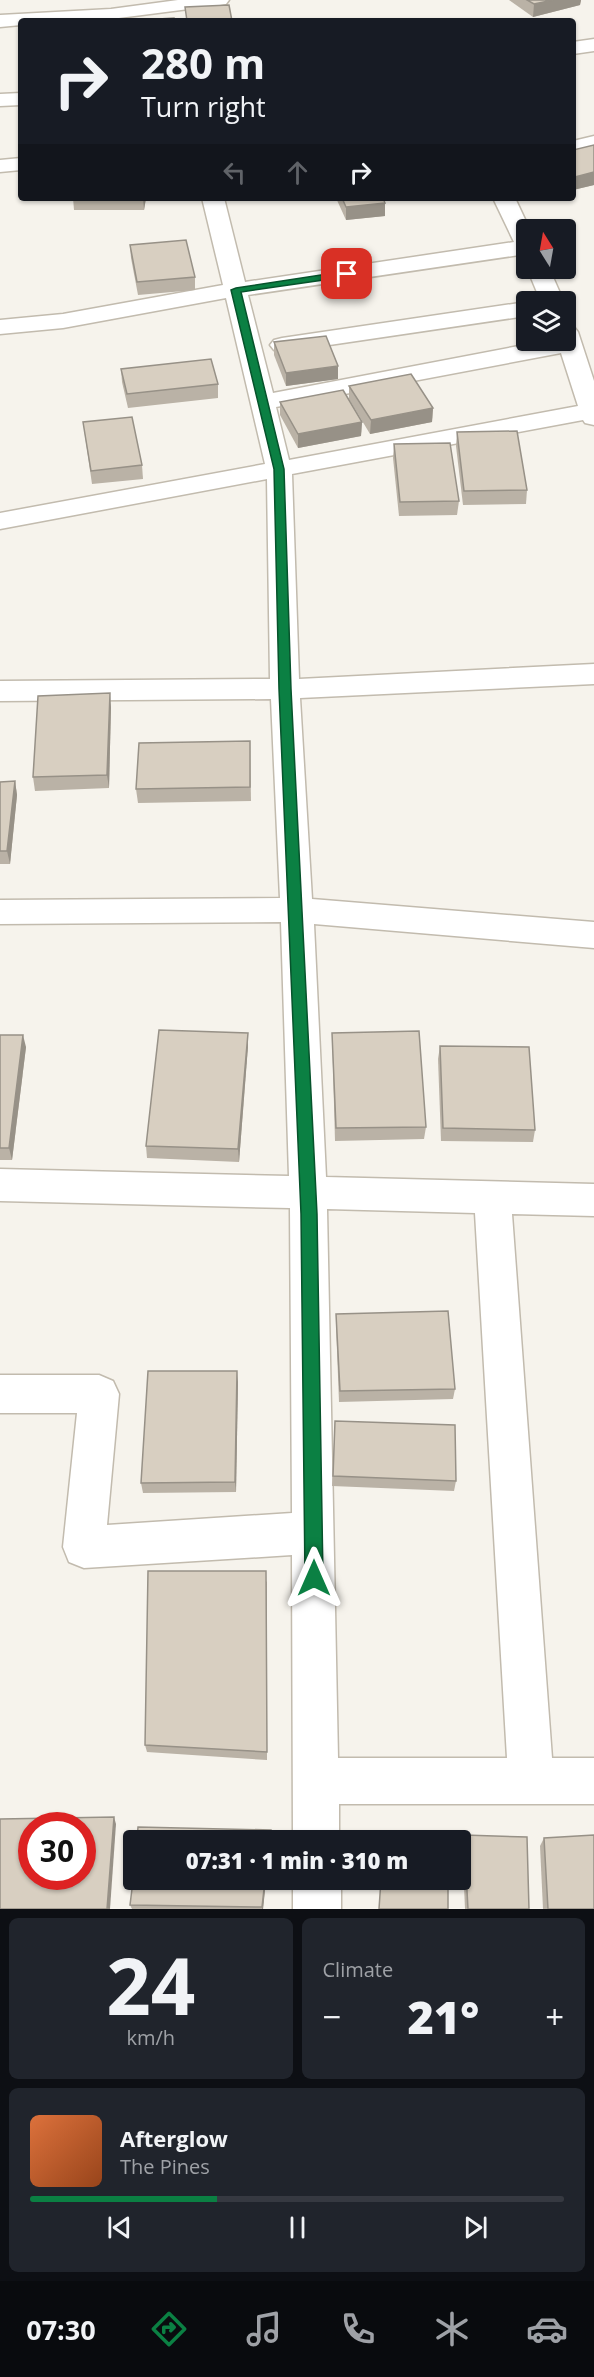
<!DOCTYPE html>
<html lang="en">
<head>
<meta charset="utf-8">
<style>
  :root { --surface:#171b24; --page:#20242c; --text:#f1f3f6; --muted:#9ea1a6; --line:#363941; --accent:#0b8043 }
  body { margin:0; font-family:"Open Sans",sans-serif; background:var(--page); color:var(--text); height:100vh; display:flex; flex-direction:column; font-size:22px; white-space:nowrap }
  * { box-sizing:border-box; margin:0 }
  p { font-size:20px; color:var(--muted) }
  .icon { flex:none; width:33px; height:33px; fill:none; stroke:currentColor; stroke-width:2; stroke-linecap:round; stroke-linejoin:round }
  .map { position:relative; height:1909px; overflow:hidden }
  .details { display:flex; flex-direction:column; gap:9px; padding:9px; background:#0d0f14; flex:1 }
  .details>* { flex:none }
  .hud { position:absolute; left:18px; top:18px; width:558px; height:183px; border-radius:6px; box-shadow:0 2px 4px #0004; background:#171b24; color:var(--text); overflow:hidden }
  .needle { width:39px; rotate:349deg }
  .buttons { position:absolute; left:516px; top:219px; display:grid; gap:12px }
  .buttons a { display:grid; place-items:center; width:60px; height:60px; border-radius:6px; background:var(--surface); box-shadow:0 2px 4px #0004; font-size:30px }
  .speed { position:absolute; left:18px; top:1812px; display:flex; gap:12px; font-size:30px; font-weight:700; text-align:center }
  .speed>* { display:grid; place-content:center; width:78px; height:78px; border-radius:50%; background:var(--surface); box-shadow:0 2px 4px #0004; line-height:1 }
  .speed .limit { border:9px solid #d22; background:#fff; color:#111 }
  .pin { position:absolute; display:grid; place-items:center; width:51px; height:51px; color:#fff; margin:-26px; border-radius:12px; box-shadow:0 3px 9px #0006 }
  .me { position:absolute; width:66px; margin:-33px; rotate:0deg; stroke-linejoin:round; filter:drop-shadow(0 0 4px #0008) }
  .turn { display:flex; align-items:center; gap:21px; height:126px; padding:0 24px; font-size:27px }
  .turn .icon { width:78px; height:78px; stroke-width:2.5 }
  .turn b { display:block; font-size:42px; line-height:51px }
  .lanes { display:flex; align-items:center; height:57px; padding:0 24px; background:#0003; justify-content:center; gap:30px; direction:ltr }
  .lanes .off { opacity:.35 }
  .big { font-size:45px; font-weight:800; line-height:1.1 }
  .details .card { flex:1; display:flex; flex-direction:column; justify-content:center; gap:9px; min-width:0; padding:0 21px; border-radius:9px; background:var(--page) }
  .details .dial { align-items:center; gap:0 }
  .dial b { font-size:78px; line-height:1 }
  .song { display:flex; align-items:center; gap:18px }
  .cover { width:72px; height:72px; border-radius:9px; background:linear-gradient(135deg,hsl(20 70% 55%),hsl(20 70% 35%)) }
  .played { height:6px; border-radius:3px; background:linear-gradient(90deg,var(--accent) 35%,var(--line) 35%) }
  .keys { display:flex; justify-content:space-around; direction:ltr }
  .heat { display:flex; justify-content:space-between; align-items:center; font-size:33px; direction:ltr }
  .details .tiles { flex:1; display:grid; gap:9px; grid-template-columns:1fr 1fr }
  .card:last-child { grid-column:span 2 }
  .trip { position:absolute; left:123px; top:1830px; width:348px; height:60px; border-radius:6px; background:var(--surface); box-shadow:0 2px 4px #0004; font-weight:800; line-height:60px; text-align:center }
  .dock { display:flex; height:96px; justify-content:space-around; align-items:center; background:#090b0e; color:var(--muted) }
  .dock .icon { width:42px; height:42px }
  .dock .selected { color:var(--accent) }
  .dock b { font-size:27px; color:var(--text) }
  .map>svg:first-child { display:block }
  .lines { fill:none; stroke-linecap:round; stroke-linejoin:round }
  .minor-casing { stroke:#c2bbae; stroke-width:3 }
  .minor { fill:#fff; fill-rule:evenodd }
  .wall { fill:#bab2a6 }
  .shaded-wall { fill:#979187 }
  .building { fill:#d8cfc1; stroke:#979187; stroke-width:1.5; fill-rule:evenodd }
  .route { fill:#0b8043; stroke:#07532c; stroke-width:1.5 }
</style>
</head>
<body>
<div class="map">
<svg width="594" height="1909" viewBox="0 0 594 1909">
  <rect width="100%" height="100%" fill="#f6f3ec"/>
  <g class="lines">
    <defs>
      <g id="minor">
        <path d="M 178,0 L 229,0 L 226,4 L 220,5 L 111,19 L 21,21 L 21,25 L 0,27 L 0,15 L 111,9 Z"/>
        <path d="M 594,39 L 594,51 L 573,54 L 573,42 Z"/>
        <path d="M 21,93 L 21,105 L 0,106 L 0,94 Z"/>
        <path d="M 594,136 L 594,148 L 573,153 L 573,141 Z"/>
        <path d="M 21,158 L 21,170 L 0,172 L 0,160 Z"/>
        <path d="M 202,198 L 224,198 L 245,282 L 514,242 L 493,198 L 515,198 L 530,230 L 526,230 L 526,254 L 248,295 L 273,393 L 550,340 L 566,340 L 566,325 L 574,327 L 578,332 L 594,381 L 594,425 L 585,423 L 583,420 L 292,474 L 299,679 L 594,664 L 594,684 L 300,698 L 312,899 L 594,922 L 594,948 L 314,924 L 326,1177 L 594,1184 L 594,1216 L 512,1214 L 552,1758 L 594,1758 L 594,1804 L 339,1804 L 339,1840 L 293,1840 L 292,1555 L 84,1568 L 69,1562 L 63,1547 L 77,1413 L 0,1413 L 0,1375 L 99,1375 L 113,1381 L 119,1394 L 107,1525 L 292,1513 L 290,1208 L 0,1201 L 0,1169 L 289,1176 L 281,922 L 0,924 L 0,900 L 280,898 L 271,699 L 0,701 L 0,681 L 270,679 L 267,479 L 0,529 L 0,513 L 265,464 L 226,298 L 63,328 L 0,334 L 0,320 L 63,314 L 223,285 ZM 561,353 L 578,406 L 289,460 L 276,407 ZM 327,1209 L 475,1213 L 507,1758 L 338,1758 Z"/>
        <path d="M 527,268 L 549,268 L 564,302 L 541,302 Z"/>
        <path d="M 526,302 L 526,316 L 282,352 L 274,350 L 270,345 L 274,340 L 282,338 Z"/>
        <rect x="293" y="1880" width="48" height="29"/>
      </g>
    </defs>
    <use href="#minor" class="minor-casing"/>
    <use href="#minor" class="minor"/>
  </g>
  <g class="wall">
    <path d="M 509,0 L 581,0 L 580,5 L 533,17 Z"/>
    <path d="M 573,150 L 594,185 L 573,190 Z"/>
    <path d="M 73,198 L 146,198 L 144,210 L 74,210 Z"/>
    <path d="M 336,198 L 383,198 L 385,203 L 385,216 L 346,220 Z"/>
    <path d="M 130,245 L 195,277 L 195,290 L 138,295 L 131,258 Z"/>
    <path d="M 274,342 L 338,379 L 286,386 L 274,355 Z"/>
    <path d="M 121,369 L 218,384 L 218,398 L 128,408 L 122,382 Z"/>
    <path d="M 349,386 L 433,408 L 432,422 L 370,434 L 349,399 Z"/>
    <path d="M 280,402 L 362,422 L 361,436 L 298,448 L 280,415 Z"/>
    <path d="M 83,422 L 142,465 L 143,479 L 92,484 Z"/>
    <path d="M 457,432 L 527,490 L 526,504 L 463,505 L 456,446 Z"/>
    <path d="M 394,444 L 459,501 L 457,515 L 399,516 L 393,458 Z"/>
    <path d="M 111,707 L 109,788 L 35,791 L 33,777 Z"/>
    <path d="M 250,741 L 251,801 L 138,803 L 136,789 Z"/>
    <path d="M 15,781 L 17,795 L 10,864 L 0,864 L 0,782 Z"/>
    <path d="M 332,1033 L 426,1127 L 424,1139 L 335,1141 Z"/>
    <path d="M 0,1035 L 26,1047 L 12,1160 L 0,1160 Z"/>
    <path d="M 248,1046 L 239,1162 L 147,1158 L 146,1146 Z"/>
    <path d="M 440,1046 L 535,1130 L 533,1142 L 441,1141 L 438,1059 Z"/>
    <path d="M 336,1314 L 455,1389 L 453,1399 L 339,1402 L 336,1325 Z"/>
    <path d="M 238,1382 L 236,1492 L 143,1493 L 141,1483 Z"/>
    <path d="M 335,1421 L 456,1481 L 454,1491 L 332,1486 Z"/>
    <path d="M 267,1581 L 267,1760 L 147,1752 L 145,1745 Z"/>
    <path d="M 464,1835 L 529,1909 L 465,1909 L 462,1841 Z"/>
    <path d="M 544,1838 L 594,1909 L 543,1909 L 540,1846 Z"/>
    <path d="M 266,1880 L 263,1909 L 132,1909 L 130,1905 Z"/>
  </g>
  <g class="shaded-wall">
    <path d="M 553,0 L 581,0 L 580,5 L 533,17 L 534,4 Z"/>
    <path d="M 594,172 L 594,185 L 573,190 L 575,177 Z"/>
    <path d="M 143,198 L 146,198 L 144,210 Z"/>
    <path d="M 385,203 L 385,216 L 346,220 L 346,207 Z"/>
    <path d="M 338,366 L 338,379 L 286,386 L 286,373 Z"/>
    <path d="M 433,408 L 432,422 L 370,434 L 371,420 Z"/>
    <path d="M 362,422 L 361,436 L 298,448 L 298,434 Z"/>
    <path d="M 110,693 L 111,707 L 109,788 L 107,775 Z"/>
    <path d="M 15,781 L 17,795 L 10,864 L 7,851 Z"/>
    <path d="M 248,1033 L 248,1046 L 239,1162 L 238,1149 Z"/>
    <path d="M 23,1035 L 26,1047 L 12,1160 L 9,1148 Z"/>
    <path d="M 237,1371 L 238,1382 L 236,1492 L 235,1482 Z"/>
    <path d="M 114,1817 L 116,1824 L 110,1909 L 107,1909 Z"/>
    <path d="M 265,1880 L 266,1880 L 263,1909 L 262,1909 Z"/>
  </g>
  <g class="building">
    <path d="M 527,0 L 553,0 L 534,4 Z"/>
    <path d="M 229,5 L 232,21 L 187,21 L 185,7 Z"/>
    <path d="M 174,18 L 174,21 L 124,21 Z"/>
    <path d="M 594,145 L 594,172 L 575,177 L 573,175 L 573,150 Z"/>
    <path d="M 342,198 L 383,198 L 385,203 L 346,207 Z"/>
    <path d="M 186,240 L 195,277 L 137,282 L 130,245 Z"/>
    <path d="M 326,336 L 338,366 L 286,373 L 274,342 Z"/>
    <path d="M 211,359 L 218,384 L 127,394 L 121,369 Z"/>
    <path d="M 411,374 L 433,408 L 371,420 L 349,386 Z"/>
    <path d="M 343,390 L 362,422 L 298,434 L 280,402 Z"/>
    <path d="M 132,417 L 142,465 L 91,471 L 83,422 Z"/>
    <path d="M 517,431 L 527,490 L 464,491 L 457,432 Z"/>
    <path d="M 450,443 L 459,501 L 400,502 L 394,444 Z"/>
    <path d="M 110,693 L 107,775 L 33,777 L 38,696 Z"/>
    <path d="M 250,741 L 250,787 L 136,789 L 139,743 Z"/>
    <path d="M 15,781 L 7,851 L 0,851 L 0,782 Z"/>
    <path d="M 159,1030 L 248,1033 L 238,1149 L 146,1146 Z"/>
    <path d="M 419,1031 L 426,1127 L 336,1128 L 332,1033 Z"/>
    <path d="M 0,1035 L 23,1035 L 9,1148 L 0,1148 Z"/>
    <path d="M 440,1046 L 529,1047 L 535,1130 L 443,1128 Z"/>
    <path d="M 448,1311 L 455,1389 L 340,1391 L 336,1314 Z"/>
    <path d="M 148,1371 L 237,1371 L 235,1482 L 141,1483 Z"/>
    <path d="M 335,1421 L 455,1425 L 456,1481 L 333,1476 Z"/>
    <path d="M 148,1571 L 266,1571 L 267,1752 L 145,1745 Z"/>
    <path d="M 114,1817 L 107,1909 L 0,1909 L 0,1819 ZM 32,1826 L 82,1826 L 82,1876 L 32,1876 Z"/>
    <path d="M 138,1827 L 271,1830 L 270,1840 L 137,1840 Z"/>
    <path d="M 464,1835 L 527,1837 L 529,1909 L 468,1909 Z"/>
    <path d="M 594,1835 L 594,1909 L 548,1909 L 544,1838 Z"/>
    <path d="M 134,1873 L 134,1880 L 265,1880 L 262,1907 L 130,1905 Z"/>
    <path d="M 381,1880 L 448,1880 L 448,1909 L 379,1909 Z"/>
  </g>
  <path class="route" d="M 347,271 L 351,272 L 351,276 L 241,292 L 284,469 L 291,689 L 317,1214 L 323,1578 L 320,1585 L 314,1587 L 308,1585 L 305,1578 L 301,1214 L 279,689 L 274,469 L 231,290 L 236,288 Z"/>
</svg>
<div class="buttons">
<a><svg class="needle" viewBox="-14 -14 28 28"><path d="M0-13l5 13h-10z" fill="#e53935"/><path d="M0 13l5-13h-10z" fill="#9ea1a6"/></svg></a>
<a><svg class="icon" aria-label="layers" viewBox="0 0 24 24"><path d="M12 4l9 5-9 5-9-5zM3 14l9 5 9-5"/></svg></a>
</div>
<div class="speed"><div class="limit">30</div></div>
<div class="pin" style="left:347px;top:274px;background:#d93025"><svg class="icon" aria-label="arrive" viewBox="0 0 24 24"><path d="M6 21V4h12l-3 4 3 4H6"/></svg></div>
<svg class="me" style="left:314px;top:1578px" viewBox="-20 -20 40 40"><path d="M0-17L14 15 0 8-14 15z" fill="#0b8043" stroke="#fff" stroke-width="4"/></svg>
<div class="trip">07:31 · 1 min · 310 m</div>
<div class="hud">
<div class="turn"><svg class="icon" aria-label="right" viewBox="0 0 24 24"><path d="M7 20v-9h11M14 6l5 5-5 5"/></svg><div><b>280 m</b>Turn right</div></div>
<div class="lanes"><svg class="icon off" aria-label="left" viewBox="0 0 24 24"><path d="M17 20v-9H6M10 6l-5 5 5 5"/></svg><svg class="icon off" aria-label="ahead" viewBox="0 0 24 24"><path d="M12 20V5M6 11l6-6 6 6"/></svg><svg class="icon" aria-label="right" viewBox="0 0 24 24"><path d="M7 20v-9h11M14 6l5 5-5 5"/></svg></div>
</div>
</div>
<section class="details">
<div class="tiles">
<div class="card dial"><b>24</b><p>km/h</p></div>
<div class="card"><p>Climate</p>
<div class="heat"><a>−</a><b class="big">21°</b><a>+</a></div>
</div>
<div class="card">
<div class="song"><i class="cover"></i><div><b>Afterglow</b><p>The Pines</p></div></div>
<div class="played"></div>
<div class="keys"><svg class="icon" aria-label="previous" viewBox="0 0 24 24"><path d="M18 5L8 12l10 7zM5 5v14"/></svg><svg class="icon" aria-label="pause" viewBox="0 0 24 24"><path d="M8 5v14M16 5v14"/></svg><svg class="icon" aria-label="next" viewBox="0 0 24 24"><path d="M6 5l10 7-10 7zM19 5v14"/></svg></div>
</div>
</div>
</section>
<nav class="dock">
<b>07:30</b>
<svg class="icon selected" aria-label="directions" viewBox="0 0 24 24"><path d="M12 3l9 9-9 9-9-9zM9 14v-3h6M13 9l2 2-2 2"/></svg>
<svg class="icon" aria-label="music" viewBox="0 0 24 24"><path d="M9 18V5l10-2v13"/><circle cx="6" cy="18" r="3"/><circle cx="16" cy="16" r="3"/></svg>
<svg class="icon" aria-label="phone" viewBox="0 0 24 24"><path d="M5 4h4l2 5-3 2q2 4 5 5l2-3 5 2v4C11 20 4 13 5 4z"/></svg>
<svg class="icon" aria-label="climate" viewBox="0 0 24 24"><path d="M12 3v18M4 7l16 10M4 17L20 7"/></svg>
<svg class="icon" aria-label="car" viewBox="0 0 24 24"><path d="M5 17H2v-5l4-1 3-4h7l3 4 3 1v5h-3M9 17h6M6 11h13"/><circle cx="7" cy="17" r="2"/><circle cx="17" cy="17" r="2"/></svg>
</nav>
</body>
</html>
